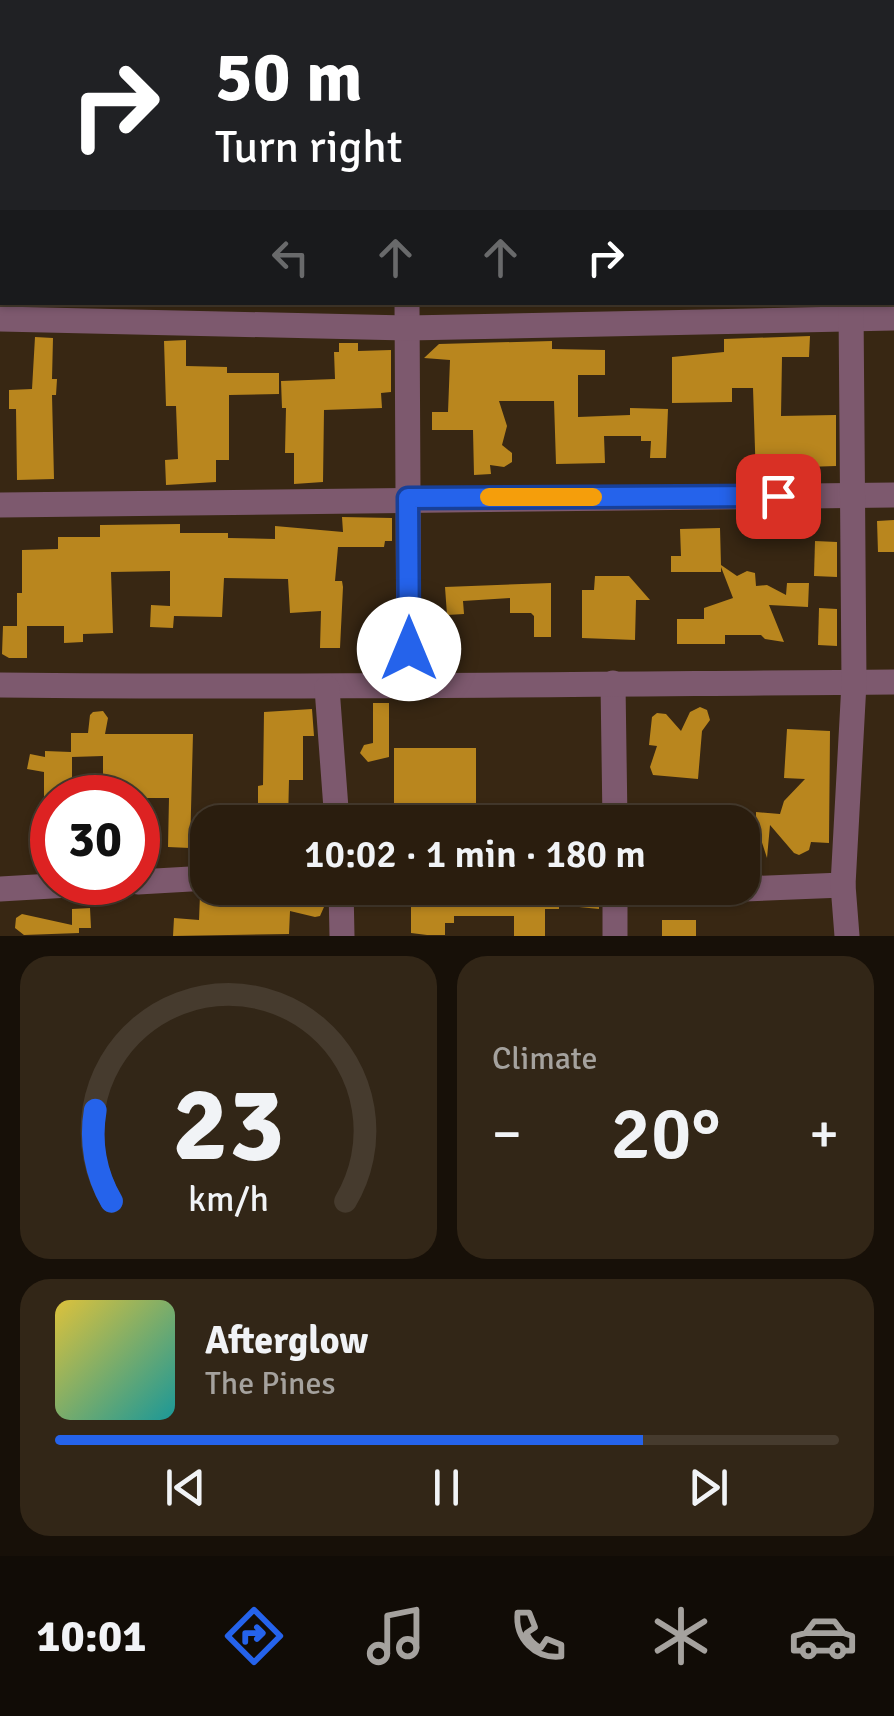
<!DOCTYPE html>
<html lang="en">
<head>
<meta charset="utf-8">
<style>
  :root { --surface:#2a1d0e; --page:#322617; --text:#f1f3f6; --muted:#a5a29e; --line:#463b2e; --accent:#2563eb }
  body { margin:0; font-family:Signika,sans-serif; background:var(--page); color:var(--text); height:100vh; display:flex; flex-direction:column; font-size:38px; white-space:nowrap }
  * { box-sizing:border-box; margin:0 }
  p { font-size:32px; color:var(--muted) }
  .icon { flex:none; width:55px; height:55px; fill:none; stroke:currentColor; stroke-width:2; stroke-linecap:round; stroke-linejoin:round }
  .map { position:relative; height:936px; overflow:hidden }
  .side { display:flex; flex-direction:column; gap:20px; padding:20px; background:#171008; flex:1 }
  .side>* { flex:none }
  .top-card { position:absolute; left:0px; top:0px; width:895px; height:305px; box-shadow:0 2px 8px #0004,0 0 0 2px var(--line); background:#202124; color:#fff; overflow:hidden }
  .speed { position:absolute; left:30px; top:775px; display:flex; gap:20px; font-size:50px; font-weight:700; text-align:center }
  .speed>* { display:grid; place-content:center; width:130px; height:130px; border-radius:50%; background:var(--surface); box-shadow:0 2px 8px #0004,0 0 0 2px var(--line); line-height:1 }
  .speed .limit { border:15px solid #d22; background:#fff; color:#111 }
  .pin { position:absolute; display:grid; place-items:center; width:85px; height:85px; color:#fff; margin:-42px; border-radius:20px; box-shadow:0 5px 15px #0006 }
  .me { position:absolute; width:110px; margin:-55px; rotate:0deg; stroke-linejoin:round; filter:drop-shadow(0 0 8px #0008) }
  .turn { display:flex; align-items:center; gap:35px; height:210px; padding:0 50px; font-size:45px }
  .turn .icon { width:130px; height:130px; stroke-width:2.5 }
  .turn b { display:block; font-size:70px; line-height:85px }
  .lanes { display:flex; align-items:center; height:95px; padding:0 50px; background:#0003; justify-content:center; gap:50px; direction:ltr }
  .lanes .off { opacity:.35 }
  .big { font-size:75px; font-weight:600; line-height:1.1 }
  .side .tile { flex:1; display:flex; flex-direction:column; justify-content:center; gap:15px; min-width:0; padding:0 35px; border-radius:30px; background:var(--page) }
  .side .dial { align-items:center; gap:0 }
  .dial svg { height:260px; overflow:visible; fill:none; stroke:var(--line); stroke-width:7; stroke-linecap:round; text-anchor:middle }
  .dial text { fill:var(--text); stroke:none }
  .song { display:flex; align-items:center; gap:30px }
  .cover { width:120px; height:120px; border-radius:15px; background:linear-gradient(135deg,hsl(50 70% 55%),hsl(180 70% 35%)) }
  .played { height:10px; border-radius:5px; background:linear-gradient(90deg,var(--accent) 75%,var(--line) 75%) }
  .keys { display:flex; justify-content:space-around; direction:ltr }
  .heat { display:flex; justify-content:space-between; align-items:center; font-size:55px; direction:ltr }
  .side .tiles { flex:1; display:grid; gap:20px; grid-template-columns:1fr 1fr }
  .tile:last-child { grid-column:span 2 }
  .trip { position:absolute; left:190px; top:805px; width:570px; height:100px; border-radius:30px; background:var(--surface); box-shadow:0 2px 8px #0004,0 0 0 2px var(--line); font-weight:600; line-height:100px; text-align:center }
  .tabs { display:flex; height:160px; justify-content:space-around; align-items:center; background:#110c06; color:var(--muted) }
  .tabs .icon { width:70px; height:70px }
  .tabs .on { color:var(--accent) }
  .tabs b { font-size:45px; color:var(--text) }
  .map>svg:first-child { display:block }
  .building { fill:#b9861e }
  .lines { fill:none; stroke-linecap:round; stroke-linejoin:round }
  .minor { stroke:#7d596e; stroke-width:25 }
  .route-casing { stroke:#184099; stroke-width:25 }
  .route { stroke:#2563eb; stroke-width:18 }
  .slow { stroke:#f59e0b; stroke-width:18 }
</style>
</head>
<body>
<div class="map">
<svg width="894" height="936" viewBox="0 0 894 936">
  <rect width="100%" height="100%" fill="#382713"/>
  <g class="building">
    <path d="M 810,336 L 809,357 L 782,357 L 781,416 L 836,415 L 836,466 L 776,468 L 776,479 L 756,480 L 753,388 L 732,388 L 732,402 L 672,403 L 672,357 L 724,352 L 724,339 Z"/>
    <path d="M 35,337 L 53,338 L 52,379 L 57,379 L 56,395 L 52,395 L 54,479 L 17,480 L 16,409 L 9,409 L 9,390 L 32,389 Z"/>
    <path d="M 186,340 L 186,366 L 227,367 L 227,373 L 279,373 L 279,394 L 229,395 L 229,460 L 216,460 L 216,482 L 166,485 L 165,460 L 178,459 L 176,406 L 166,406 L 164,341 Z"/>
    <path d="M 552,341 L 552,349 L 605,350 L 605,375 L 578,375 L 578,417 L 630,415 L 630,408 L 668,409 L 666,458 L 650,458 L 651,441 L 641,441 L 641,436 L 604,436 L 605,463 L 556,464 L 554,401 L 499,401 L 507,426 L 502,445 L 512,453 L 512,462 L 504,467 L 490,465 L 491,474 L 474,475 L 473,430 L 432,430 L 432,412 L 448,412 L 450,360 L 424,358 L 439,344 Z"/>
    <path d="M 339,343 L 358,343 L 358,351 L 391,350 L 391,392 L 381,393 L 382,408 L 324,410 L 323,482 L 294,484 L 294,453 L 285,453 L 286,408 L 282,408 L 281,381 L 335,379 L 334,352 L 339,352 Z"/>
    <path d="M 342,517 L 392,518 L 392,541 L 385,541 L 384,547 L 338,547 L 335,581 L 342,581 L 343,587 L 340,648 L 320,648 L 321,611 L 290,613 L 288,579 L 224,578 L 222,617 L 174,616 L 173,628 L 150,627 L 151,605 L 170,606 L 170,571 L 111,572 L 113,633 L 83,634 L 83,642 L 64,643 L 64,626 L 27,626 L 27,658 L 9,658 L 2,654 L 3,626 L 17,626 L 17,593 L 22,593 L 22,550 L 58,549 L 58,537 L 100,537 L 100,525 L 180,524 L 180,533 L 228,533 L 228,538 L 275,539 L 275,526 L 343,532 Z"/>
    <path d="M 894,520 L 894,552 L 878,552 L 877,521 Z"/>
    <path d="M 720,528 L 721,565 L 737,576 L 747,571 L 755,573 L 756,586 L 767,585 L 786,595 L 787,583 L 809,583 L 808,607 L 769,605 L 784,642 L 765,639 L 761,635 L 725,635 L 725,644 L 677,644 L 677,619 L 704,619 L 704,608 L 733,598 L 721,567 L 721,572 L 671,572 L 671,556 L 681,556 L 680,529 Z"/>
    <path d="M 815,541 L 837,542 L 837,577 L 814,576 Z"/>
    <path d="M 595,576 L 629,576 L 650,600 L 636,600 L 635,640 L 582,638 L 582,590 L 594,590 Z"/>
    <path d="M 551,583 L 551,637 L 534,637 L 534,616 L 531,613 L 510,613 L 510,598 L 463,601 L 464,614 L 447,615 L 445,587 Z"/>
    <path d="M 819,608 L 837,609 L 837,646 L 818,645 Z"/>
    <path d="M 373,703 L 389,703 L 389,757 L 368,762 L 360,753 L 364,745 L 373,743 Z"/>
    <path d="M 700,707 L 707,710 L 710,720 L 702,731 L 698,779 L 653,775 L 650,767 L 657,746 L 649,745 L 652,717 L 657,713 L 666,714 L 681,731 L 690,712 Z"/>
    <path d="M 312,709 L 314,736 L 303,736 L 303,780 L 289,780 L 288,822 L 258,822 L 258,786 L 263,785 L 264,712 Z"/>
    <path d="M 103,711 L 108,718 L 105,734 L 193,734 L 190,848 L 168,847 L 169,798 L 103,798 L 103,756 L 72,757 L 72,798 L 44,798 L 44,772 L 27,769 L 30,754 L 45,757 L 45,751 L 71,752 L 71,733 L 88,733 L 90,715 L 93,712 Z"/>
    <path d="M 787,729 L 830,731 L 829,843 L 811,842 L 809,850 L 799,855 L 794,853 L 770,825 L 767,858 L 756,824 L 756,812 L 780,814 L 784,801 L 805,779 L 784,778 Z"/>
    <rect x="394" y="748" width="82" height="74"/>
    <path d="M 411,888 L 599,888 L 599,909 L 559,905 L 559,909 L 545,909 L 545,936 L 514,936 L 514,916 L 454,916 L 454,923 L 445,923 L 445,935 L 427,935 L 411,933 Z"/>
    <path d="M 200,895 L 290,897 L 290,904 L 315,898 L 320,899 L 324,907 L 320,916 L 315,917 L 290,911 L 289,934 L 173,936 L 174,918 L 199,920 Z"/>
    <path d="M 90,908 L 91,928 L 79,928 L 79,933 L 24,935 L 15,928 L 16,918 L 22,914 L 72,925 L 72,909 Z"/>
    <rect x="662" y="920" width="34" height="16"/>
  </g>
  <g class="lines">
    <g class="minor">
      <path d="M 65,0 L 65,2"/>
      <path d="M 407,0 L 407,2"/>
      <path d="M 240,2 L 240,0"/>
      <path d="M 747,2 L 747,0"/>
      <path d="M 892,101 L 894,101"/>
      <path d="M 0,117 L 2,117"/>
      <path d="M 407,302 L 409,687"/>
      <path d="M 0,319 L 407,328 L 894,318"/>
      <path d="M 0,505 L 894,495"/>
      <path d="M 613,683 L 615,822"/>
      <path d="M 0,685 C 298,688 596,684 894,682"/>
      <path d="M 327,688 L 337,822"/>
      <path d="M 138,882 L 208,878"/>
      <path d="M 341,888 L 342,936"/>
      <path d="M 0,889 L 121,882"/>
      <path d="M 615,894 L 843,885"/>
      <path d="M 615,936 L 615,888"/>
      <path d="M 847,936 L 843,885 L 854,683 L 851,306"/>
    </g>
  </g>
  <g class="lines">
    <defs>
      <path id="route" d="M 409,649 L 408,498 L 778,496"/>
    </defs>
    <use href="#route" class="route-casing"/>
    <use href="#route" class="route"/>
    <path class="slow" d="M 489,497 L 593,497"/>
  </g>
</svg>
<div class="speed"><div class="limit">30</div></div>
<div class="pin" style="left:778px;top:496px;background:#d93025"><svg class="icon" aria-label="arrive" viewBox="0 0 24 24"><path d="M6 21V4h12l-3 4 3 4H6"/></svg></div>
<svg class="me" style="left:409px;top:649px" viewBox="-20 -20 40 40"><circle r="19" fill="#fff"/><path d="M0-13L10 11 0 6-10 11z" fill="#2563eb"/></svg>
<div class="trip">10:02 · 1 min · 180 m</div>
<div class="top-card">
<div class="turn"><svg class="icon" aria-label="right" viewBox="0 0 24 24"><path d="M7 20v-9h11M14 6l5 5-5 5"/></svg><div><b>50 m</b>Turn right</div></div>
<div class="lanes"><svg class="icon off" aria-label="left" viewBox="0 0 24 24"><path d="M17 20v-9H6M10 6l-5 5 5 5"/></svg><svg class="icon off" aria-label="ahead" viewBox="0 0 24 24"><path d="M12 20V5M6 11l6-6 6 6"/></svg><svg class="icon off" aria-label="ahead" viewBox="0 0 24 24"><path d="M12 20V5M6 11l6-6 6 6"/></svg><svg class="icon" aria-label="right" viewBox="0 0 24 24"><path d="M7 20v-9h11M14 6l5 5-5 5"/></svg></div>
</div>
</div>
<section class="side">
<div class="tiles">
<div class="tile dial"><svg viewBox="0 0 100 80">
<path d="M14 69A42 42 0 1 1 86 69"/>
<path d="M14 69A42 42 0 0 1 9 41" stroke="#2563eb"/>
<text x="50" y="56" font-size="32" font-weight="700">23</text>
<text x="50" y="72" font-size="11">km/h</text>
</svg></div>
<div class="tile"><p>Climate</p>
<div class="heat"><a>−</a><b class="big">20°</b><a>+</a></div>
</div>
<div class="tile">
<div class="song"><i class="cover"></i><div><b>Afterglow</b><p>The Pines</p></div></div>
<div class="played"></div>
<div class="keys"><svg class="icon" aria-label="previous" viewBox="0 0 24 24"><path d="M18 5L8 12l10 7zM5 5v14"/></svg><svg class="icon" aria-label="pause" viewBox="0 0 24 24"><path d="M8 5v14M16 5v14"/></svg><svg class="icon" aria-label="next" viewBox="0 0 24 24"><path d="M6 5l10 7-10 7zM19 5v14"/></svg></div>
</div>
</div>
</section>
<nav class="tabs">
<b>10:01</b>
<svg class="icon on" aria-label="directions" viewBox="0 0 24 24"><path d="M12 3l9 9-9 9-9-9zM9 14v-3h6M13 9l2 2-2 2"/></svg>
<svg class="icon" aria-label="music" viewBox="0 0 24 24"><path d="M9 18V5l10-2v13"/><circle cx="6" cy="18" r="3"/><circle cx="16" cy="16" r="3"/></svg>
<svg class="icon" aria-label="phone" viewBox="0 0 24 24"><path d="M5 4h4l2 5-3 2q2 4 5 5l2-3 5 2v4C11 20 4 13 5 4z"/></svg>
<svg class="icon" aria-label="climate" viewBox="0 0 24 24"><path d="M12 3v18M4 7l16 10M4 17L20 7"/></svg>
<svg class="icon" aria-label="car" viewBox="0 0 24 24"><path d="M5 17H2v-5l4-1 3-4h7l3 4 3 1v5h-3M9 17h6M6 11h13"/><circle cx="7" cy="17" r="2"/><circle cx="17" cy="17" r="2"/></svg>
</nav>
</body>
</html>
